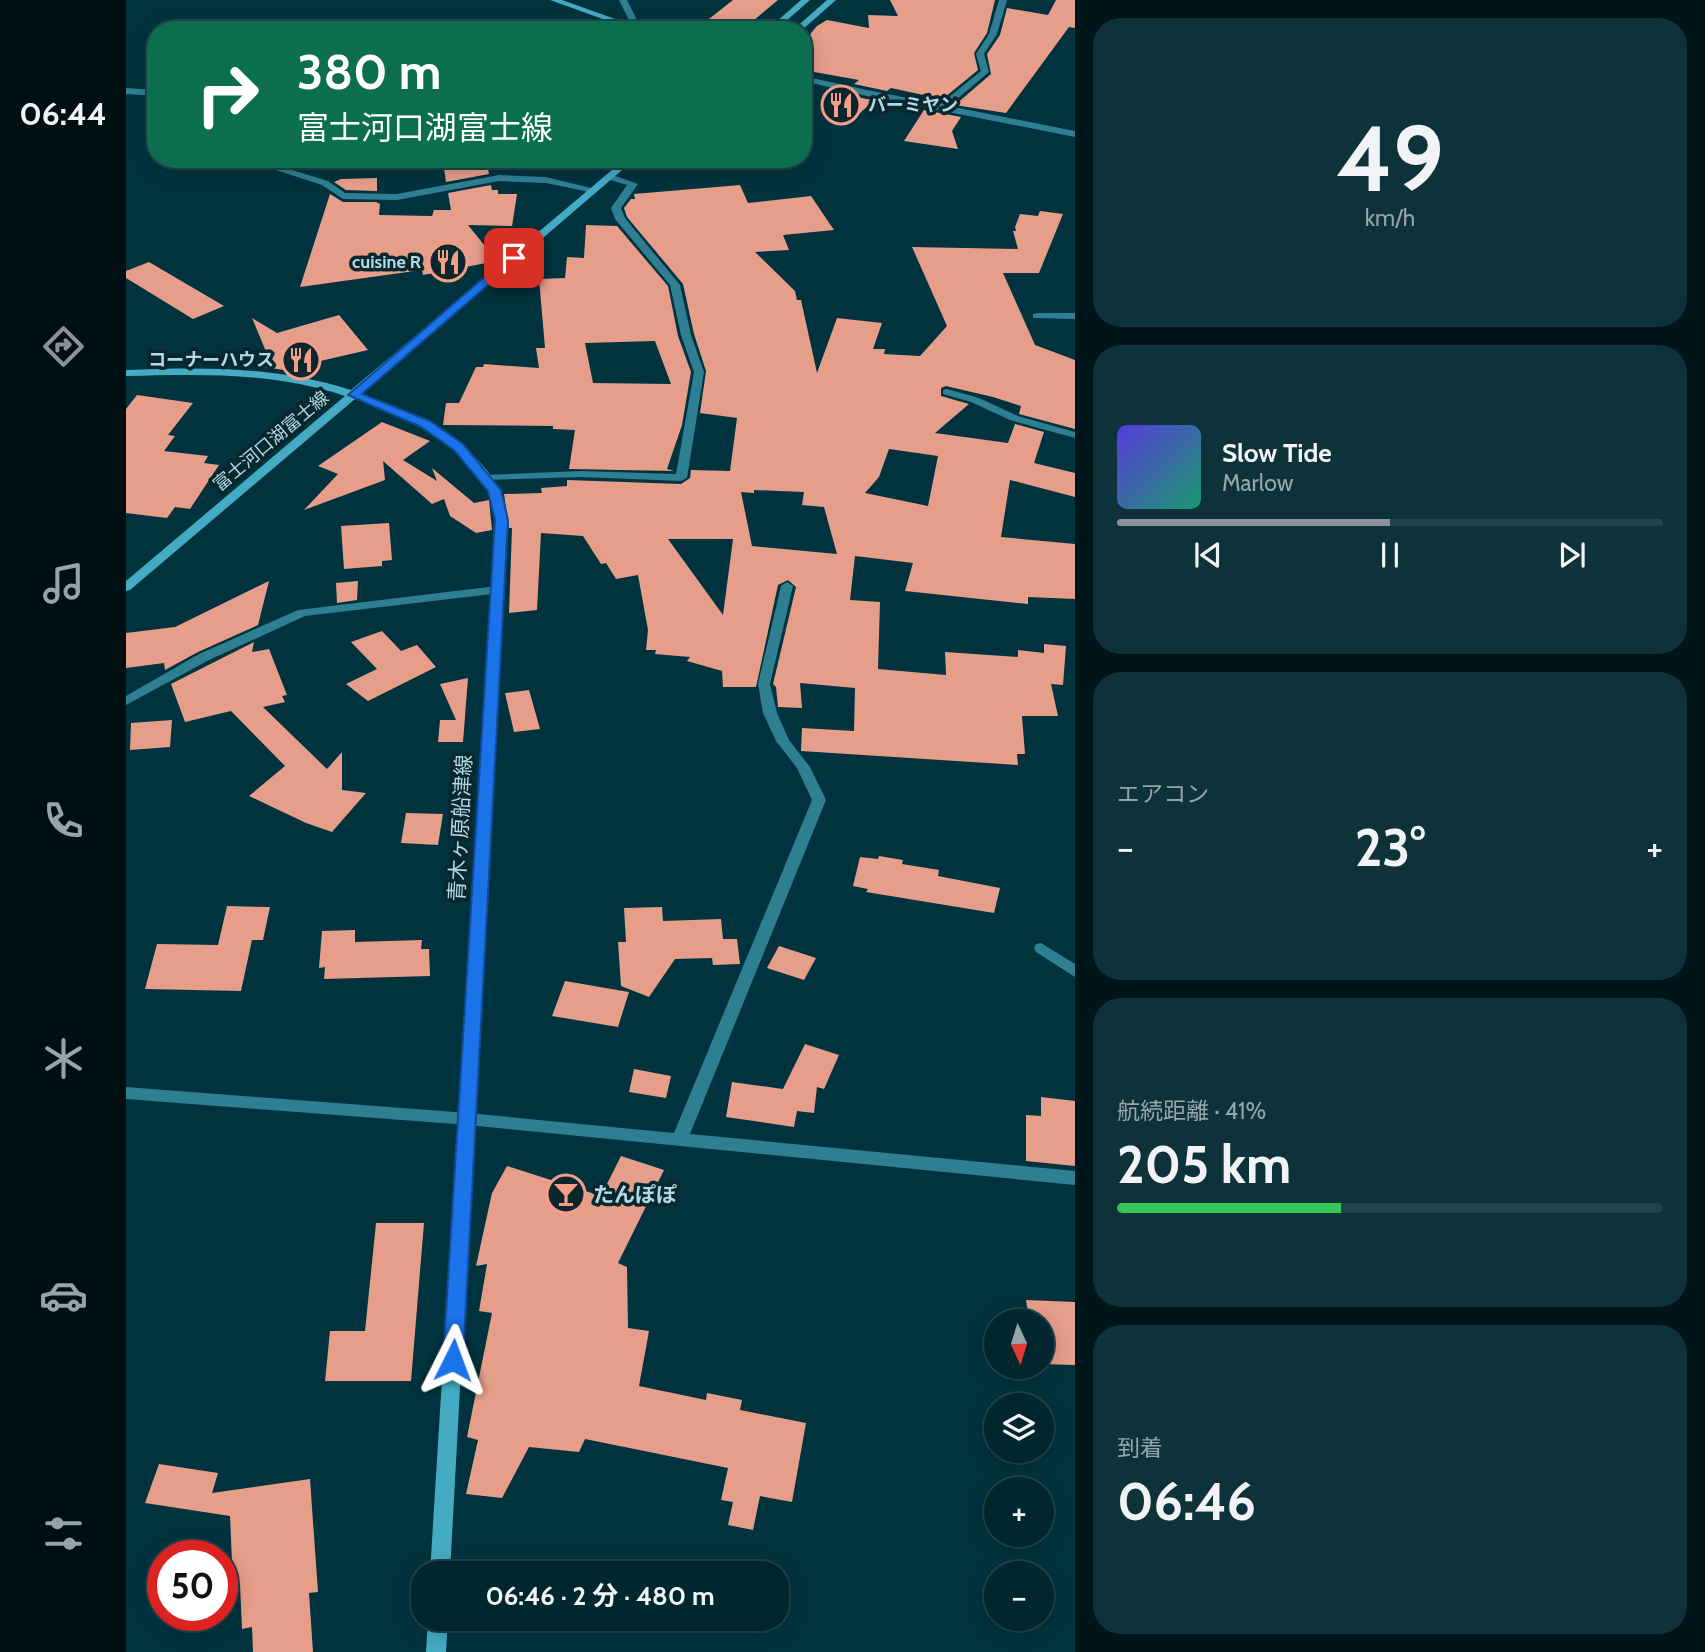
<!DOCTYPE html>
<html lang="ja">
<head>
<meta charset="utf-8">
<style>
  :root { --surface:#00262e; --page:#0e323a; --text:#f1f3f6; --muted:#95a5aa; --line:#22434a; --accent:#8c9099 }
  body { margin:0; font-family:Cabin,"Noto Sans JP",sans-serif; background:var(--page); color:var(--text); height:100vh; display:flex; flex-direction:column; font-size:26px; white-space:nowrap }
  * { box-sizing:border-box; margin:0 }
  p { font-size:23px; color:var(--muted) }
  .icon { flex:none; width:38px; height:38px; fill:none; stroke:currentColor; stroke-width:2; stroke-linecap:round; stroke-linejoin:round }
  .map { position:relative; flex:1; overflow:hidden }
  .details { display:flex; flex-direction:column; gap:18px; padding:18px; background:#001519; width:630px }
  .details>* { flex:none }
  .hud { position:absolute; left:21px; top:21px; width:665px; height:147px; border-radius:28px; box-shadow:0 4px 18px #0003,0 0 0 2px var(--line); background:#0b6e4f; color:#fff; overflow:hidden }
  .needle { width:46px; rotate:176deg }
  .buttons { position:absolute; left:858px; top:1309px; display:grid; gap:14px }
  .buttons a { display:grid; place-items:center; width:70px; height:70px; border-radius:50%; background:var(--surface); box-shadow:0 4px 18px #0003,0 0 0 2px var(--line); font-size:35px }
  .speed { position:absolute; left:21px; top:1540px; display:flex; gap:14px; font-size:35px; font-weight:700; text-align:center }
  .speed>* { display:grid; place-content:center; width:91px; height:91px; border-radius:50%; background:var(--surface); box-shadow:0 4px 18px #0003,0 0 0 2px var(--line); line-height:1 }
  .speed .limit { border:10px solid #d22; background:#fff; color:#111 }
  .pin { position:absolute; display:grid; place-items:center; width:60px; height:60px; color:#fff; margin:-30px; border-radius:14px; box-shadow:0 4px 10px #0006 }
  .me { position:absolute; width:77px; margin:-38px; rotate:3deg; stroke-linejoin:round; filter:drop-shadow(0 0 5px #0008) }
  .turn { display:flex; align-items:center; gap:24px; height:147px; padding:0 35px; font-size:32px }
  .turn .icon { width:91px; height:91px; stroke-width:2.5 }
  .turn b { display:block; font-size:49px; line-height:60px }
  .big { font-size:52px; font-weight:700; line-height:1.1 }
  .details .widget { flex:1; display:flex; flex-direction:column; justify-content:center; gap:10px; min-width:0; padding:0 24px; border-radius:28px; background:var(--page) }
  .details .dial { align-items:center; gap:0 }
  .dial b { font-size:91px; line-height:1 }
  .song { display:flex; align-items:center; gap:21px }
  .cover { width:84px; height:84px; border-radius:10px; background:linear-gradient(135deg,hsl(250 70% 55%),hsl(160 70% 35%)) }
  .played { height:7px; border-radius:4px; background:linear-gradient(90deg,var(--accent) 50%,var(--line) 50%) }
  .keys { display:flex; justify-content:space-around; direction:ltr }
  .heat { display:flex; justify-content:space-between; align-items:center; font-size:38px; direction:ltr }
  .charge { height:10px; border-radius:5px; background:linear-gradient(90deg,#34c759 41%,var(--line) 0) }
  .trip { position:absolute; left:285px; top:1561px; width:378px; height:70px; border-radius:28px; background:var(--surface); box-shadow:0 4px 18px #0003,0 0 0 2px var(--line); font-weight:700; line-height:70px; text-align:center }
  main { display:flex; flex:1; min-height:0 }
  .dock { display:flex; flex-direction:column; width:126px; justify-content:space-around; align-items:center; background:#000f12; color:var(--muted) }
  .dock .icon { width:49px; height:49px }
  .dock .selected { color:var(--accent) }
  .dock b { font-size:32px; color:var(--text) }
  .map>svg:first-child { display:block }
  .building { fill:#e69e8a; fill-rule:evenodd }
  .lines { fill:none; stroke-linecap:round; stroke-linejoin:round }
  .minor { fill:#2f7f92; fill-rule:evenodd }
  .tertiary { fill:#2f7f92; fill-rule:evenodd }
  .secondary { fill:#45abc3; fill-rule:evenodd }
  .route { fill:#1a73e8; stroke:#114b97; stroke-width:2 }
  .labels { text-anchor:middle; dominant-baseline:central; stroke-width:7; stroke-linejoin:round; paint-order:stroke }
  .far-poi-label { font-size:18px; font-weight:bold; fill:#b0dae5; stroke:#0a272e; text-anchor:end }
  .far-street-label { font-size:18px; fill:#b0dae5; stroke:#0a272e }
  .street-label { font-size:21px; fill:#b0dae5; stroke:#0a272e }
  .poi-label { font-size:21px; font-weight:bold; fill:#b0dae5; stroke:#0a272e; text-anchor:start }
</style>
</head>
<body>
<main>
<nav class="dock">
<b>06:44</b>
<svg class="icon selected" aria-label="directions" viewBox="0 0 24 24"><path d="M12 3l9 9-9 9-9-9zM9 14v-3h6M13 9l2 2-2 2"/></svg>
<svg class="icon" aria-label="music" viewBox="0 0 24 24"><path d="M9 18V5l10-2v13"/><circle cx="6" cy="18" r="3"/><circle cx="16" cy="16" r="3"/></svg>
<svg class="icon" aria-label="phone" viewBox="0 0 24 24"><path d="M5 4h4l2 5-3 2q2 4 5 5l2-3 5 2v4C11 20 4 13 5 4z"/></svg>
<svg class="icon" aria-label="climate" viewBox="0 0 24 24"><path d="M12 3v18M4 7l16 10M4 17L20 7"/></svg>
<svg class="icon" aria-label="car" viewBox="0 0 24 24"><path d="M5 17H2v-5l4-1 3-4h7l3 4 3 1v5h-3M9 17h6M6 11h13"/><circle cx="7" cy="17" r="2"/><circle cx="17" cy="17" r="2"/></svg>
<svg class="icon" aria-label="filters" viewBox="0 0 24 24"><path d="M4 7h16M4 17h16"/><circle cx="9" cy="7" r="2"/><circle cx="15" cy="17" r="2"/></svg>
</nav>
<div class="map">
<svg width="949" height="1652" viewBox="0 0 949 1652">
  <rect width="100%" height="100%" fill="#00333e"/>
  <g class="building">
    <path d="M 607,0 L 652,0 L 616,30 L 569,30 Z"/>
    <path d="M 764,0 L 869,0 L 861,33 L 848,53 L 852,70 L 813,102 L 805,100 L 807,97 L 765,88 L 761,91 L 742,87 L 728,84 L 733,80 L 677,70 L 677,55 L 685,33 L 691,26 L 701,20 L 743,28 L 742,15 L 772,16 Z"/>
    <path d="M 930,0 L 949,0 L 949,28 L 943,27 L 880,113 L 829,105 L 865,74 L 861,54 L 874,35 L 881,8 L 922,15 Z"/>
    <path d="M 717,93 L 740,99 L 749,100 L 727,119 L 695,111 Z"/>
    <path d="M 798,110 L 835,117 L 826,131 L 832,149 L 778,141 Z"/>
    <path d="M 361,164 L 363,174 L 320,182 L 318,168 Z"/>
    <path d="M 251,178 L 251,191 L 220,190 L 208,182 L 215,179 Z"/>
    <path d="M 365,185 L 366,190 L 372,190 L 372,194 L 391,194 L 386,226 L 342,225 L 371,261 L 297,275 L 296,270 L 174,287 L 204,194 L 217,202 L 250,202 L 254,204 L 253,215 L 306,216 L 308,210 L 325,210 L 322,193 Z"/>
    <path d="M 614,185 L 622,203 L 685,196 L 708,230 L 657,235 L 663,250 L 629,252 L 669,291 L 671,300 L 675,300 L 691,373 L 711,318 L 756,323 L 747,349 L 759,349 L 758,354 L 794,356 L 821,326 L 786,247 L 892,249 L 887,231 L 890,231 L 889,227 L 894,214 L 912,216 L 914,211 L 937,214 L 913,273 L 877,273 L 909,345 L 949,360 L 949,429 L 893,414 L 895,406 L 867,397 L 820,386 L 815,388 L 815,396 L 843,404 L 809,433 L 882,443 L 889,424 L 918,432 L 908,463 L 949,473 L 949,497 L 884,480 L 875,537 L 949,544 L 949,599 L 902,597 L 902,604 L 779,591 L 787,563 L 729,556 L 724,600 L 754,602 L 752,669 L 820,675 L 819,652 L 892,657 L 892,650 L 918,653 L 918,644 L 940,646 L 937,685 L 925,684 L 932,716 L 896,716 L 899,754 L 891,754 L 892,765 L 675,751 L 676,728 L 728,731 L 729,688 L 674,683 L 676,708 L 652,707 L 650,687 L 647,684 L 670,587 L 662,580 L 652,585 L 630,687 L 597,687 L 596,671 L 561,661 L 564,657 L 529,654 L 530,650 L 520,650 L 522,630 L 512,575 L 490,579 L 480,563 L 475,564 L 457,536 L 415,533 L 411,610 L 383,613 L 386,528 L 383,528 L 378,494 L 416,493 L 415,488 L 441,486 L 441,480 L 555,484 L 564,478 L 565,470 L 604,471 L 611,418 L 574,413 L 580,371 L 568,334 L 557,284 L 501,217 L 498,208 L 505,199 L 509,199 L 508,194 ZM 763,449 L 812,456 L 802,506 L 739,493 L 753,477 ZM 628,490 L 678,492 L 676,505 L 698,507 L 711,554 L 626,546 L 615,492 L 628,493 ZM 542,539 L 607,539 L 597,615 Z"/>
    <path d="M 460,225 L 491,226 L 542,286 L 552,336 L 565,372 L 556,425 L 541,469 L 548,471 L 443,469 L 449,430 L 427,429 L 427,426 L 317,425 L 320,403 L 333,403 L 350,367 L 357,367 L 358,364 L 413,368 L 410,348 L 419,348 L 413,279 L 439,278 L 441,257 L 458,258 ZM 529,341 L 545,384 L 467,383 L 459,343 Z"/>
    <path d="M 23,262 L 98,306 L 67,319 L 0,278 L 0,271 Z"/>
    <path d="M 213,315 L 242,350 L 177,365 L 171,372 L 131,366 L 141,354 L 126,318 L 151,333 Z"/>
    <path d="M 11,395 L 67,403 L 42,435 L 49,436 L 38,451 L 82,456 L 78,463 L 93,465 L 64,509 L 49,507 L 41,518 L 0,513 L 0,409 Z"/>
    <path d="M 256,422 L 304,441 L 277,460 L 311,481 L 306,468 L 348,503 L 363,500 L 366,530 L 350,533 L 324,516 L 318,499 L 306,504 L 257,461 L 259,480 L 178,510 L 212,474 L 192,466 Z"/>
    <path d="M 263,523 L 266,560 L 256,561 L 256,566 L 218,569 L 215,526 Z"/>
    <path d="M 143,581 L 132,625 L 72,652 L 39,670 L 38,663 L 0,668 L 0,633 L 49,627 Z"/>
    <path d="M 232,581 L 231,600 L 211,603 L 210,583 Z"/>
    <path d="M 256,631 L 275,651 L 291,645 L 310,667 L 242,701 L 220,684 L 251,669 L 225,642 Z"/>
    <path d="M 128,642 L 126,652 L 143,649 L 161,695 L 156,696 L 159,702 L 137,707 L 201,769 L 216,752 L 216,790 L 240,793 L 206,832 L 180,823 L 123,796 L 159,766 L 105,711 L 59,722 L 45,684 Z"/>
    <path d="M 342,678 L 337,742 L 312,742 L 314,720 L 330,720 L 314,684 Z"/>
    <path d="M 403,690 L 414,729 L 388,732 L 379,693 Z"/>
    <path d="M 46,720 L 44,747 L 4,750 L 5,723 Z"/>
    <path d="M 280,813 L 317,814 L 312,845 L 275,843 Z"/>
    <path d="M 753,856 L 777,860 L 776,864 L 813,870 L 812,876 L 874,888 L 868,913 L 740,892 L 742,889 L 727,886 L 734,857 L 752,859 Z"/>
    <path d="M 101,906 L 144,907 L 137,940 L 126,940 L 115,991 L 19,989 L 31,944 L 92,945 Z"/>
    <path d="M 536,907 L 537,921 L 595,919 L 597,939 L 611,939 L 614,964 L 587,965 L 586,958 L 549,959 L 523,997 L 495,986 L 492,942 L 500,942 L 498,908 Z"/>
    <path d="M 229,930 L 229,942 L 296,940 L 295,949 L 303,949 L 304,976 L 198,979 L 199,967 L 193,968 L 196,931 Z"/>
    <path d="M 653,946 L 690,958 L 678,980 L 641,968 Z"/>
    <path d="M 439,981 L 503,992 L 492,1027 L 426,1016 Z"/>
    <path d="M 679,1044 L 713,1055 L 698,1089 L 691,1087 L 688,1113 L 671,1111 L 668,1127 L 600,1117 L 606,1082 L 657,1089 Z"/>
    <path d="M 508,1069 L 545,1076 L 540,1098 L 503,1092 Z"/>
    <path d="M 915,1097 L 949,1101 L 949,1166 L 900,1161 L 900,1115 L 915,1116 Z"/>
    <path d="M 495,1156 L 538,1170 L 492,1263 L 501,1267 L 502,1328 L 523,1331 L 513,1386 L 580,1400 L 581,1393 L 616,1400 L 614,1410 L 680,1423 L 666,1502 L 634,1496 L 627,1530 L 602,1525 L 607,1502 L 595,1500 L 602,1468 L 459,1439 L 453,1452 L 403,1447 L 376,1498 L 340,1494 L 352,1440 L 341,1437 L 366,1313 L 353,1311 L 361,1264 L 350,1266 L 366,1193 L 381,1166 L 475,1196 Z"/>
    <path d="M 250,1223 L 298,1223 L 285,1381 L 199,1381 L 204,1331 L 239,1331 Z"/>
    <path d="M 900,1300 L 949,1302 L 949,1365 L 915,1364 L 915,1321 L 903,1321 Z"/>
    <path d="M 33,1464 L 92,1473 L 86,1493 L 184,1479 L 192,1592 L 183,1593 L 187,1652 L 127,1652 L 126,1627 L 116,1629 L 114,1584 L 107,1585 L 104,1516 L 19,1503 Z"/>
  </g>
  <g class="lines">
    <g class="minor">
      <path d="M 493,0 L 501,0 L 515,28 L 514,30 L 508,30 Z"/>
      <path d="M 873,0 L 881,0 L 871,34 L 858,54 L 863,72 L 818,110 L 812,110 L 812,106 L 855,71 L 850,54 L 863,34 Z"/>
      <path d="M 0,88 L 30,90 L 30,96 L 0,94 Z"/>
      <path d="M 116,159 L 130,159 L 202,181 L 219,193 L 271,194 L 373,175 L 420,177 L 473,190 L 468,193 L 420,183 L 373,181 L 271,200 L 217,199 L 196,185 Z"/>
      <path d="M 484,174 L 512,184 L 495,208 L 499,218 L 554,285 L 565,335 L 578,372 L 561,478 L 555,481 L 455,477 L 355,480 L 353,478 L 359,475 L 455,471 L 550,474 L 568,372 L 555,335 L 544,285 L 489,219 L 485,208 L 501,185 L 481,179 L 481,175 Z"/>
      <path d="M 911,313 L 949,313 L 949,319 L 907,318 L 907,314 Z"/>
      <path d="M 821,389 L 853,398 L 892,416 L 949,432 L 949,438 L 884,420 L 845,402 L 817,394 L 817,390 Z"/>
      <path d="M 661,582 L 667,586 L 644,684 L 651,713 L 663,740 L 684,767 L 700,800 L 564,1134 L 949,1171 L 949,1185 L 342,1125 L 0,1099 L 0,1087 L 342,1113 L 548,1133 L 686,800 L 671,768 L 650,741 L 637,713 L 632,684 L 655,586 Z"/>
      <path d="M 371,586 L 375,587 L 377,590 L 375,593 L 179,616 L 83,660 L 0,705 L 0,696 L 73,654 L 172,610 Z"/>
      <path d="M 915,943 L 949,964 L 949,977 L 910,952 L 908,948 L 910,944 Z"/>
    </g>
    <path class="tertiary" d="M 677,76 L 741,90 L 949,131 L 949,137 L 741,96 L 677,81 Z"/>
    <g class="secondary">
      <path d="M 424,0 L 436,0 L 520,30 L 507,30 Z"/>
      <path d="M 675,0 L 684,0 L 650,30 L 641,30 Z"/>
      <path d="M 701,0 L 710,0 L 676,30 L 667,30 Z"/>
      <path d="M 499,159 L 509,159 L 235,394 C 287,411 344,438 373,488 C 378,497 379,510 381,520 L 324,1573 L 304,1573 L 369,520 C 367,510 367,497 362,488 C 335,441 278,415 229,399 L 4,590 L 0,591 L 0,581 L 219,396 C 147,372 75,374 0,376 L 0,370 C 77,367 151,366 225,390 Z"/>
      <path d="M 302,1619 L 322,1619 L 320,1652 L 300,1652 Z"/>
    </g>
  </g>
  <path class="route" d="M 384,255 L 393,258 L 236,394 L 304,421 L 337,444 L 375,490 L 382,520 L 337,1360 L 334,1366 L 327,1368 L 320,1366 L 317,1360 L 369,520 L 362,491 L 328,450 L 295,427 L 222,395 Z"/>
  <defs>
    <symbol id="restaurant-ring" viewBox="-11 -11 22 22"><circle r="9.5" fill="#0a272e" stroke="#f49e87" stroke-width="1.5"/><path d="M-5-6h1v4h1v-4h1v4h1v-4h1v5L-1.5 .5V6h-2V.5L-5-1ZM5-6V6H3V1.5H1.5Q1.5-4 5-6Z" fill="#f49e87"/></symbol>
    <symbol id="bar-ring" viewBox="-11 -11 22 22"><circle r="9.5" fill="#0a272e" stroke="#f49e87" stroke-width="1.5"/><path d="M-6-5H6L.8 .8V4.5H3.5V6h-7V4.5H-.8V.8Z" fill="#f49e87"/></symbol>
  </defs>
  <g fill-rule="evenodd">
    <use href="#restaurant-ring" x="693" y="83" width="44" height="44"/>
    <use href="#restaurant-ring" x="300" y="240" width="44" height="44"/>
    <use href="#restaurant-ring" x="153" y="338" width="44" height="44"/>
    <use href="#bar-ring" x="418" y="1172" width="44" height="44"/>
  </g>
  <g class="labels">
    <g class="far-poi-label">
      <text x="742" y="105" text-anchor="start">バーミヤン</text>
      <text x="295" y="262">cuisine R</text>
      <text x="148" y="360">コーナーハウス</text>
    </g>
    <g class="far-street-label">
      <text transform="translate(145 441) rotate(-40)">富士河口湖富士線</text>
    </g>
    <g class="street-label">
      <text transform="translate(334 828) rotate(-87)">青木ヶ原船津線</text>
    </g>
    <g class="poi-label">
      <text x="467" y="1194">たんぽぽ</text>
    </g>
  </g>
</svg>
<div class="buttons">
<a><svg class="needle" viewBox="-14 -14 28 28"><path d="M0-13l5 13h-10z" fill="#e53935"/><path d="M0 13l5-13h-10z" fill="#95a5aa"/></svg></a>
<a><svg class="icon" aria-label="layers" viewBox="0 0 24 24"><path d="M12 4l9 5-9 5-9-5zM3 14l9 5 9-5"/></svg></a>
<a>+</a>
<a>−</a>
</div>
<div class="speed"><div class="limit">50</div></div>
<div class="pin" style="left:388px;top:258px;background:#d93025"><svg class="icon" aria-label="arrive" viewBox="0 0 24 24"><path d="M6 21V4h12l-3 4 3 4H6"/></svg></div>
<svg class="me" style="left:327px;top:1360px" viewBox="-20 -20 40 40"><path d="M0-17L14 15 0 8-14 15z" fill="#1a73e8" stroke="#fff" stroke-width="4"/></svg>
<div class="trip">06:46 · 2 分 · 480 m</div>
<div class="hud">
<div class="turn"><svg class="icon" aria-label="right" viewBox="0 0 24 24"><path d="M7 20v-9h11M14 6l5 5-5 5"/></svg><div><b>380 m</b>富士河口湖富士線</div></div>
</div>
</div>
<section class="details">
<div class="widget dial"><b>49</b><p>km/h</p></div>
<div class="widget">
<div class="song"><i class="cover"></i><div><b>Slow Tide</b><p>Marlow</p></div></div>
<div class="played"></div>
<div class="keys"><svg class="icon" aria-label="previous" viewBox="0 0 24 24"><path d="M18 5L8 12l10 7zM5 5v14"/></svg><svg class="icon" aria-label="pause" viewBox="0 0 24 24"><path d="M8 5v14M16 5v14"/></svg><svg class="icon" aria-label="next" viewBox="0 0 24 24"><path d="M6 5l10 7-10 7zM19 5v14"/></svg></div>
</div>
<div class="widget"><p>エアコン</p>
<div class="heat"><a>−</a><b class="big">23°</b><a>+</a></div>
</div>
<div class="widget"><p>航続距離 · 41%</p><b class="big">205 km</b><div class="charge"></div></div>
<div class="widget"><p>到着</p><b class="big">06:46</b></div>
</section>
</main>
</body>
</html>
